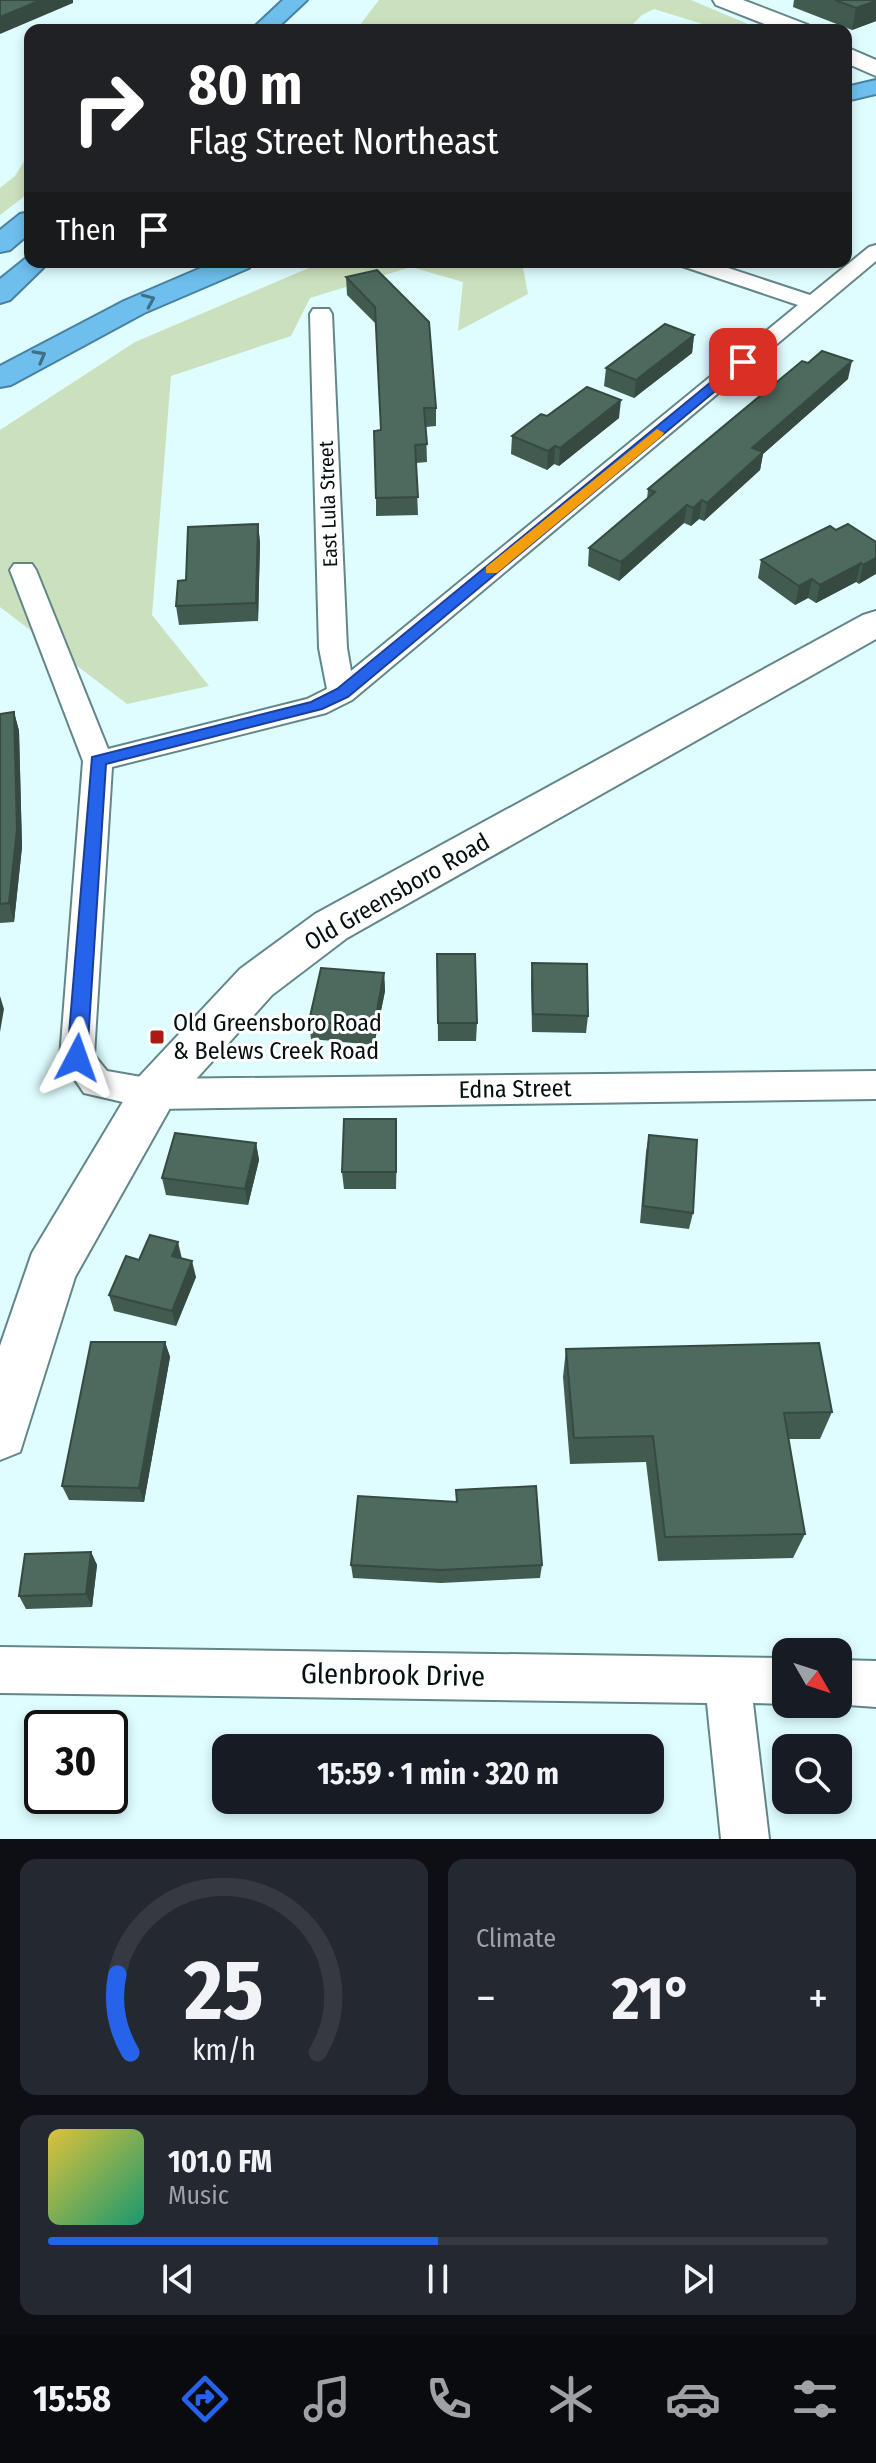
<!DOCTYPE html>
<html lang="en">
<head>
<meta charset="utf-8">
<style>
  :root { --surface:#171b24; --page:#242831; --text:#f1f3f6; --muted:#9ea1a6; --line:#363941; --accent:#2563eb }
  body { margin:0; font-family:"Fira Sans Condensed",sans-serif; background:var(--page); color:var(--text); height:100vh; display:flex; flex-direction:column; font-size:30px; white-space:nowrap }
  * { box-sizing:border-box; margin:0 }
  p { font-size:26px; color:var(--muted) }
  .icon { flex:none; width:44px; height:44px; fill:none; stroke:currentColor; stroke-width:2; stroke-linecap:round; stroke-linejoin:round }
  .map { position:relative; height:1839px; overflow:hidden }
  .details { display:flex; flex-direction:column; gap:20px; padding:20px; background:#0d0f14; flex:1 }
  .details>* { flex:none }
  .hud { position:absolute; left:24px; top:24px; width:828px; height:244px; border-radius:16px; box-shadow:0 4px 12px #0003; background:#202124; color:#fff; overflow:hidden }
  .needle { width:52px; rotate:129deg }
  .buttons { position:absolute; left:772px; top:1638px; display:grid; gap:16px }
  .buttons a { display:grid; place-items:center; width:80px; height:80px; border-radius:16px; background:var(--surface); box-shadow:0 4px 12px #0003; font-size:40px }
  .speed { position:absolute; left:24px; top:1710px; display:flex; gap:16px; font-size:40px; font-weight:700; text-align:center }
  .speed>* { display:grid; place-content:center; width:104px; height:104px; border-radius:50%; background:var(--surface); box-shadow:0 4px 12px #0003; line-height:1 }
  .speed .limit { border:4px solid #111; border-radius:12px; background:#fff; color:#111 }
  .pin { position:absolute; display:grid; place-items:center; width:68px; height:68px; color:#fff; margin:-34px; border-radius:16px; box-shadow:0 4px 12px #0006 }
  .me { position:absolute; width:88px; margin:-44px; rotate:4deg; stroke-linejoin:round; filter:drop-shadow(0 0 6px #0008) }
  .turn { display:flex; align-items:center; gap:28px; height:168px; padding:0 32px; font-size:36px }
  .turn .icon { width:104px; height:104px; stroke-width:2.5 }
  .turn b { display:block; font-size:56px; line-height:68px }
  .then { display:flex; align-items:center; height:76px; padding:0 32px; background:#0003; gap:16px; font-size:30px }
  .big { font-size:60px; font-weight:700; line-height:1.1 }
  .details .widget { flex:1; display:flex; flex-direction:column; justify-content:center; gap:12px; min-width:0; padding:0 28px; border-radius:16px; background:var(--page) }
  .details .dial { align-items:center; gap:0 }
  .dial svg { height:208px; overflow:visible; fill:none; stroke:var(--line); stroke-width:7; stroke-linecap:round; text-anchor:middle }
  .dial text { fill:var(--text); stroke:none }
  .song { display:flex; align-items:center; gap:24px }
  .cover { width:96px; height:96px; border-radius:12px; background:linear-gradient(135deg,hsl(50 70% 55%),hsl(160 70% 35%)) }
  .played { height:8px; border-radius:4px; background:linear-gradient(90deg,var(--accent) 50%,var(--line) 50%) }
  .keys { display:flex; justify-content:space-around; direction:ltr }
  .heat { display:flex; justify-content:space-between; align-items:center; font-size:44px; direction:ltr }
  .details .tiles { flex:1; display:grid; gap:20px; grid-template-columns:1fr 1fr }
  .widget:last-child { grid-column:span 2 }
  .trip { position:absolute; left:212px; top:1734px; width:452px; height:80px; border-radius:16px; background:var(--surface); box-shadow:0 4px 12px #0003; font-weight:700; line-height:80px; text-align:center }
  .tab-bar { display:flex; height:128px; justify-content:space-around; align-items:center; background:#090b0e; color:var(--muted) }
  .tab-bar .icon { width:56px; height:56px }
  .tab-bar .selected { color:var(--accent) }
  .tab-bar b { font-size:36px; color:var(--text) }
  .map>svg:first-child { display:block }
  .green { fill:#cbe0bc }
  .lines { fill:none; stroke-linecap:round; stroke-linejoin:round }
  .street-casing { stroke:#638689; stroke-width:4 }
  .secondary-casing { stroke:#638689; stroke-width:4 }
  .highway-casing { stroke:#4981a0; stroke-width:4 }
  .street { fill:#fff; fill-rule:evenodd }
  .secondary { fill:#fff; fill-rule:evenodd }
  .highway { fill:#6ebfee; fill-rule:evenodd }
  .wall { fill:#425b51 }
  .shaded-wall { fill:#364a42 }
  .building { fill:#4d6a5e; stroke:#364a42; stroke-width:2 }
  .oneway { stroke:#3e708a }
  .route { fill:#2563eb; stroke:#184099; stroke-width:2 }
  .slow { fill:#f59e0b }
  .poi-dot { fill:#ab1a13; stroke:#fff; stroke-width:3 }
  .labels { text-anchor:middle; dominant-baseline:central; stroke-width:6; stroke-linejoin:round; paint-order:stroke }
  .far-street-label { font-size:20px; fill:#030f10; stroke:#fff }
  .street-label { font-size:24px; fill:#030f10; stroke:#fff }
  .poi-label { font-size:24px; fill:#030f10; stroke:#fff; text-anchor:start }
  .near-street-label { font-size:28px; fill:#030f10; stroke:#fff }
</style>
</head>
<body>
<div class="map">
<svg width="876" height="1839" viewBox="0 0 876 1839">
  <rect width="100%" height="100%" fill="#dffdff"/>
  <g class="green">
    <path d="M 379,0 L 691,0 L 762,30 L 722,30 L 654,9 L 642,15 L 627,30 L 356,30 Z"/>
    <path d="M 30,152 L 30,192 L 0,215 L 0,188 L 15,176 Z"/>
    <path d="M 323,262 L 522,262 L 528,294 L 458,331 L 463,282 L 411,267 L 310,298 L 291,336 L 171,376 L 152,615 L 209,686 L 127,704 L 0,607 L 0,430 L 135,342 Z"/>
  </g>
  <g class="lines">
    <defs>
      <g id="street">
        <path d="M 876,245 L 876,261 L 352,700 L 326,713 L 112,767 L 94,1055 L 107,1071 L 153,1079 L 876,1071 L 876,1099 L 153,1109 L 84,1093 L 60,1058 L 83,761 L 10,570 L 14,564 L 32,564 L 36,570 L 108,749 L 307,699 L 327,689 L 319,648 L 310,314 L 313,309 L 329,309 L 332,314 L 347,648 L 351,671 L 798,305 L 682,266 L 679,262 L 710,262 L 810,295 L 869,247 Z"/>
        <path d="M 0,1647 L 786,1658 L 786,1704 L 753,1703 L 769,1839 L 721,1839 L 707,1703 L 0,1693 Z"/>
        <path d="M 838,1660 L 876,1661 L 876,1707 L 834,1704 L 838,1704 Z"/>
      </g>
      <g id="secondary">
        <path d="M 713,0 L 743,0 L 808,25 L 811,30 L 780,30 L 716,5 Z"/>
        <path d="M 846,47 L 876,60 L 876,76 L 846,63 Z"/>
        <path d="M 876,611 L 876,639 L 347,938 L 272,995 L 170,1108 L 75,1277 L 20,1452 L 0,1460 L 0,1346 L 32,1253 L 136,1080 L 240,969 L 315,914 L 863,615 Z"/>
      </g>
      <g id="highway">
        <path d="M 283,0 L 307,0 L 275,30 L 251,30 Z"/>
        <path d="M 876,80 L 876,94 L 846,101 L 846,87 Z"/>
        <path d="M 30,212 L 30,233 L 10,250 L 0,252 L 0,230 L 20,214 Z"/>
        <path d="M 30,255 L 30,262 L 49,262 L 10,300 L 0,303 L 0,279 Z"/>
        <path d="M 215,262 L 253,262 L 249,268 L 144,313 L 11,385 L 0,387 L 0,366 L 124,301 Z"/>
      </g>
    </defs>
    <use href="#street" class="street-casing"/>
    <use href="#secondary" class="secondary-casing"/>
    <use href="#highway" class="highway-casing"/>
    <use href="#street" class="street"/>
    <use href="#secondary" class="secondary"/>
    <use href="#highway" class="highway"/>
  </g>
  <g class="wall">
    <path d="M 794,0 L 876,0 L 876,21 L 852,30 L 793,7 Z"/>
    <path d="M 377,270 L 436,408 L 436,426 L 426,427 L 427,462 L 416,463 L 418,515 L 376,516 L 376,498 L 381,430 L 376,324 L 347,295 L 346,277 Z"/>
    <path d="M 694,335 L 692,353 L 634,398 L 604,386 L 606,368 Z"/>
    <path d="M 848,379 L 763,454 L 760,470 L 704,521 L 699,519 L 691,526 L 684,523 L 619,581 L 588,566 L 589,548 L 647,499 L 648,489 Z"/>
    <path d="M 547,416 L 619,418 L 559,466 L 554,464 L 547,470 L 511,454 L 512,436 Z"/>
    <path d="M 258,524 L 260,543 L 258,621 L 179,625 L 176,606 L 186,580 Z"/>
    <path d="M 836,530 L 876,542 L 859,584 L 856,582 L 816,603 L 808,598 L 795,605 L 758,578 L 761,560 Z"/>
    <path d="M 14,712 L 19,731 L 22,847 L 14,922 L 0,923 L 0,714 Z"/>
    <path d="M 437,954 L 477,1023 L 476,1041 L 438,1041 Z"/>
    <path d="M 532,963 L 588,1016 L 586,1033 L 532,1032 L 531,982 Z"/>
    <path d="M 384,973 L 385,991 L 374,1045 L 311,1039 L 309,1021 Z"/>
    <path d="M 649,1135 L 693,1213 L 689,1229 L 640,1223 L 646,1152 Z"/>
    <path d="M 397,1136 L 396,1189 L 344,1189 L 342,1172 Z"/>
    <path d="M 256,1143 L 259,1160 L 248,1205 L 166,1195 L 162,1178 Z"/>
    <path d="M 182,1259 L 196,1277 L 176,1326 L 114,1311 L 109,1295 L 139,1260 Z"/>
    <path d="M 165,1342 L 170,1357 L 144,1502 L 69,1500 L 62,1486 Z"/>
    <path d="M 566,1349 L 832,1412 L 820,1439 L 789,1439 L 805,1534 L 793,1558 L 658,1561 L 646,1462 L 570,1464 L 563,1377 Z"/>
    <path d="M 456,1490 L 542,1565 L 540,1578 L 441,1583 L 353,1578 L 351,1565 L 456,1502 Z"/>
    <path d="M 91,1552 L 97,1565 L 92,1607 L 26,1609 L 19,1596 Z"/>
  </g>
  <g class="shaded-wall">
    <path d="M 41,0 L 73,0 L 73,3 L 0,34 L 0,17 Z"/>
    <path d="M 876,1 L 876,21 L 852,30 L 856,8 Z"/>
    <path d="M 694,335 L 692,353 L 634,398 L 636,380 Z"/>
    <path d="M 852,361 L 848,379 L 763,454 L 760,470 L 704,521 L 707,503 L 752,448 Z"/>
    <path d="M 621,400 L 619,418 L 559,466 L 560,448 Z"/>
    <path d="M 555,446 L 554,464 L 547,470 L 548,451 Z"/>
    <path d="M 702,500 L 699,519 L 691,526 L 693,508 Z"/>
    <path d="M 687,505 L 684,523 L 619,581 L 621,562 Z"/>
    <path d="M 258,524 L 260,543 L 258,621 L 256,603 Z"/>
    <path d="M 876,558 L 876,574 L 859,584 L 863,565 Z"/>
    <path d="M 861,563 L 856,582 L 816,603 L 820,585 Z"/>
    <path d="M 812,579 L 808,598 L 795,605 L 799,586 Z"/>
    <path d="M 14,712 L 19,731 L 22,847 L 14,922 L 9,903 Z"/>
    <path d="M 384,973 L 385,991 L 374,1045 L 374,1027 Z"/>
    <path d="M 0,996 L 4,1009 L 0,1032 Z"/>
    <path d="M 256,1143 L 259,1160 L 248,1205 L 245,1189 Z"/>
    <path d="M 178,1242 L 182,1259 L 172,1256 Z"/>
    <path d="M 192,1261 L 196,1277 L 176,1326 L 172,1311 Z"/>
    <path d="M 165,1342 L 170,1357 L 144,1502 L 139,1488 Z"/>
    <path d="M 91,1552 L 97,1565 L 92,1607 L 86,1594 Z"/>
  </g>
  <g class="building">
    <path d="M 0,0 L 41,0 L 0,17 Z"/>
    <path d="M 835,0 L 876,0 L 876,1 L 856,8 Z"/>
    <path d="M 377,270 L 429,322 L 436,408 L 424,408 L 427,444 L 415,445 L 418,497 L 376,498 L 374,431 L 381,430 L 375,307 L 346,277 Z"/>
    <path d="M 665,324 L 694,335 L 636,380 L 606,368 Z"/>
    <path d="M 822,351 L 852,361 L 752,448 L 763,452 L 707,503 L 702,500 L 693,508 L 687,505 L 621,562 L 589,548 L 655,492 L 648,489 L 802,361 L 808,363 Z"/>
    <path d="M 587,387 L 621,400 L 560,448 L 555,446 L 548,451 L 512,436 L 541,414 L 547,416 Z"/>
    <path d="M 258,524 L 256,603 L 176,606 L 178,581 L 186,580 L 188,527 Z"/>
    <path d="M 848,524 L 876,542 L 876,558 L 863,565 L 861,563 L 820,585 L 812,579 L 799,586 L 761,560 L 830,526 L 836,530 Z"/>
    <path d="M 14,712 L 17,829 L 9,903 L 0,904 L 0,714 Z"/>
    <path d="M 437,954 L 475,954 L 477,1023 L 438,1023 Z"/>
    <path d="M 532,963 L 587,964 L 588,1016 L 533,1014 Z"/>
    <path d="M 321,968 L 384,973 L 374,1027 L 309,1021 Z"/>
    <path d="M 344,1119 L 396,1119 L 396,1172 L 342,1172 Z"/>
    <path d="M 175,1133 L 256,1143 L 245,1189 L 162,1178 Z"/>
    <path d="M 649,1135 L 697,1140 L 693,1213 L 643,1206 Z"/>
    <path d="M 150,1235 L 178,1242 L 172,1256 L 192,1261 L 172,1311 L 109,1295 L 126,1256 L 139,1260 Z"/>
    <path d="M 91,1342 L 165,1342 L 139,1488 L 62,1486 Z"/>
    <path d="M 819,1343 L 832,1412 L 784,1413 L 805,1534 L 665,1537 L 653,1436 L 574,1438 L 566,1349 Z"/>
    <path d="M 536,1486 L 542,1565 L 441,1570 L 351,1565 L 358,1496 L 457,1502 L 456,1490 Z"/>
    <path d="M 91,1552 L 86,1594 L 19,1596 L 25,1554 Z"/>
  </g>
  <defs><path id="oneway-chevron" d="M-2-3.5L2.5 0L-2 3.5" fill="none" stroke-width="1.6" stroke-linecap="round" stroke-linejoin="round" transform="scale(2)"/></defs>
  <g class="oneway">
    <use href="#oneway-chevron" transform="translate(149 300) rotate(-24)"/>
    <use href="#oneway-chevron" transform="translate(40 356) rotate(-29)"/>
  </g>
  <path class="route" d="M 739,359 L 750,362 L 348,697 L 322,709 L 106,764 L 87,1058 L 84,1064 L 70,1064 L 67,1058 L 92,757 L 311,702 L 337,689 Z"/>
  <path class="slow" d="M 657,429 L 664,433 L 662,436 L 497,573 L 486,573 L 486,567 Z"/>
  <rect class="poi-dot" x="149" y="1029" width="16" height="16" rx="4"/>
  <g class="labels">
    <g class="far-street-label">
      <text transform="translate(328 504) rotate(-92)">East Lula Street</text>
    </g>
    <g class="street-label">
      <text transform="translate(397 892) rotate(-30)">Old Greensboro Road</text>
      <text transform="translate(515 1089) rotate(-1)">Edna Street</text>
    </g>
    <g class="poi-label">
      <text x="173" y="1023">Old Greensboro Road<tspan x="173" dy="28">&amp; Belews Creek Road</tspan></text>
    </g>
    <g class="near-street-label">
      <text transform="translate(393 1675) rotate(1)">Glenbrook Drive</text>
    </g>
  </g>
</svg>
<div class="buttons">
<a><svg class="needle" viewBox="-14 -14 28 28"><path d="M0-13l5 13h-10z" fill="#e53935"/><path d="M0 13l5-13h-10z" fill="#9ea1a6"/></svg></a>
<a><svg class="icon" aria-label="search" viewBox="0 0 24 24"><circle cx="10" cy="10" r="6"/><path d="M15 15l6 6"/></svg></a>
</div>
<div class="speed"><div class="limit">30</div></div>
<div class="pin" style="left:743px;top:362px;background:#d93025"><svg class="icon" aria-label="arrive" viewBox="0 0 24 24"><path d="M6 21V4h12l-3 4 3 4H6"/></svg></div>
<svg class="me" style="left:77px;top:1058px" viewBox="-20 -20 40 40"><path d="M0-17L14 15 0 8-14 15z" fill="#2563eb" stroke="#fff" stroke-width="4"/></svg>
<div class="trip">15:59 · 1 min · 320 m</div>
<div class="hud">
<div class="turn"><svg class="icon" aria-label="right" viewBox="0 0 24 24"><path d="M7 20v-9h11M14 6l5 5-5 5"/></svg><div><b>80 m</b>Flag Street Northeast</div></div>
<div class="then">Then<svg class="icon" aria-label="arrive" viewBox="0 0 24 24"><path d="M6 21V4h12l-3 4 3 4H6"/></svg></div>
</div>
</div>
<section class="details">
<div class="tiles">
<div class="widget dial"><svg viewBox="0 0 100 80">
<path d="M14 69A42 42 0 1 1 86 69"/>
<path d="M14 69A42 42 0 0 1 9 39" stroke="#2563eb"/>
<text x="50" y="56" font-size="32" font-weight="700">25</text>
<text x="50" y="72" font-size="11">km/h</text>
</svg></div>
<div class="widget"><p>Climate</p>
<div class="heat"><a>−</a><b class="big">21°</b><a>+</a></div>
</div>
<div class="widget">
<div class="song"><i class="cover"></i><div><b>101.0 FM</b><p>Music</p></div></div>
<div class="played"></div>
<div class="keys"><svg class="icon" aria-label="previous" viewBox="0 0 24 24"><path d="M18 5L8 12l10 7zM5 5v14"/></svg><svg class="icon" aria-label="pause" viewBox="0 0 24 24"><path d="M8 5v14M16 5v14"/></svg><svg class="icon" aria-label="next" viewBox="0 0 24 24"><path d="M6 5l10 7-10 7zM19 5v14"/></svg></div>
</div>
</div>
</section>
<nav class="tab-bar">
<b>15:58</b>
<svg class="icon selected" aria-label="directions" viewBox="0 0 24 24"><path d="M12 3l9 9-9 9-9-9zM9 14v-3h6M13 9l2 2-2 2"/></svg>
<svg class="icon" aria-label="music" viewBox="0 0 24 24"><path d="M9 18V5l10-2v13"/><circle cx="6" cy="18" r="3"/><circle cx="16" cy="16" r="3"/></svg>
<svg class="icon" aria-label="phone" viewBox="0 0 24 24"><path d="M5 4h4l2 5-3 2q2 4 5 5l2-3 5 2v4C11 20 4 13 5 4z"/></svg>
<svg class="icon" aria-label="climate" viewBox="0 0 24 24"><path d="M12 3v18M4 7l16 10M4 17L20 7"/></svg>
<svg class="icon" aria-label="car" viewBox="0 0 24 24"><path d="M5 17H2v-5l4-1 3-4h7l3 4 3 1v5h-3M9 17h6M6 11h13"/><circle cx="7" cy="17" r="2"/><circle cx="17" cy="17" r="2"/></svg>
<svg class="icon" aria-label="filters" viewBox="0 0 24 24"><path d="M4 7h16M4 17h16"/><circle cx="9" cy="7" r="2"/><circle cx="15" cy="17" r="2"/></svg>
</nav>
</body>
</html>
